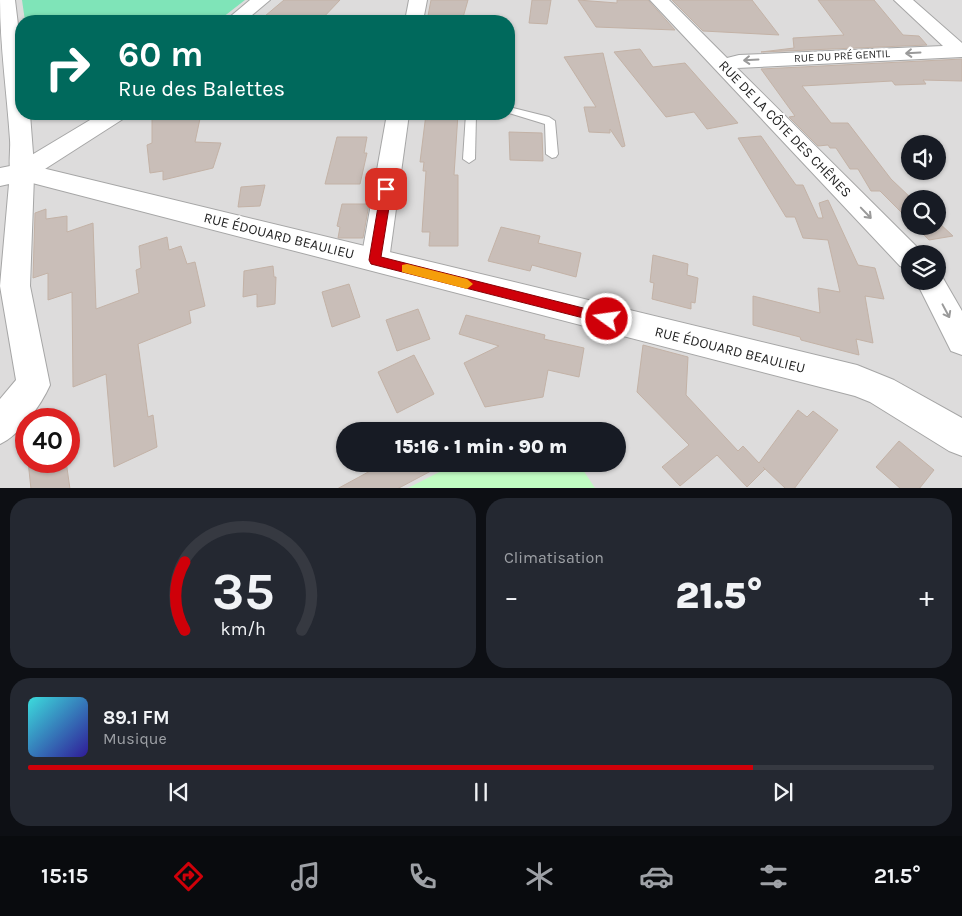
<!DOCTYPE html>
<html lang="fr">
<head>
<meta charset="utf-8">
<style>
  :root { --surface:#171b24; --page:#242831; --text:#f1f3f6; --muted:#9ea1a6; --line:#363941; --accent:#cf0009 }
  body { margin:0; font-family:Karla,sans-serif; background:var(--page); color:var(--text); height:100vh; display:flex; flex-direction:column; font-size:19px; white-space:nowrap }
  * { box-sizing:border-box; margin:0 }
  p { font-size:16px; color:var(--muted) }
  .icon { flex:none; width:28px; height:28px; fill:none; stroke:currentColor; stroke-width:2; stroke-linecap:round; stroke-linejoin:round }
  .map { position:relative; height:488px; overflow:hidden }
  .side { display:flex; flex-direction:column; gap:10px; padding:10px; background:#0d0f14; flex:1 }
  .side>* { flex:none }
  .hud { position:absolute; left:15px; top:15px; width:500px; height:105px; border-radius:20px; box-shadow:0 1px 4px #0004; background:#00695c; color:#fff; overflow:hidden }
  .tools { position:absolute; left:901px; top:135px; display:grid; gap:10px }
  .tools a { display:grid; place-items:center; width:45px; height:45px; border-radius:50%; background:var(--surface); box-shadow:0 1px 4px #0004; font-size:25px }
  .speed { position:absolute; left:15px; top:408px; display:flex; gap:10px; font-size:25px; font-weight:700; text-align:center }
  .speed>* { display:grid; place-content:center; width:65px; height:65px; border-radius:50%; background:var(--surface); box-shadow:0 1px 4px #0004; line-height:1 }
  .speed .limit { border:8px solid #d22; background:#fff; color:#111 }
  .pin { position:absolute; display:grid; place-items:center; width:42px; height:42px; color:#fff; margin:-21px; border-radius:10px; box-shadow:0 2px 8px #0006 }
  .me { position:absolute; width:55px; margin:-28px; rotate:284deg; stroke-linejoin:round; filter:drop-shadow(0 0 4px #0008) }
  .turn { display:flex; align-items:center; gap:18px; height:105px; padding:0 20px; font-size:22px }
  .turn .icon { width:65px; height:65px; stroke-width:2.5 }
  .turn b { display:block; font-size:35px; line-height:42px }
  .big { font-size:38px; font-weight:800; line-height:1.1 }
  .side .widget { flex:1; display:flex; flex-direction:column; justify-content:center; gap:8px; min-width:0; padding:0 18px; border-radius:20px; background:var(--page) }
  .side .dial { align-items:center; gap:0 }
  .dial svg { height:130px; overflow:visible; fill:none; stroke:var(--line); stroke-width:7; stroke-linecap:round; text-anchor:middle }
  .dial text { fill:var(--text); stroke:none }
  .song { display:flex; align-items:center; gap:15px }
  .cover { width:60px; height:60px; border-radius:8px; background:linear-gradient(135deg,hsl(180 70% 55%),hsl(250 70% 35%)) }
  .played { height:5px; border-radius:2px; background:linear-gradient(90deg,var(--accent) 80%,var(--line) 80%) }
  .keys { display:flex; justify-content:space-around; direction:ltr }
  .heat { display:flex; justify-content:space-between; align-items:center; font-size:28px; direction:ltr }
  .side .tiles { flex:1; display:grid; gap:10px; grid-template-columns:1fr 1fr }
  .widget:last-child { grid-column:span 2 }
  .trip { position:absolute; left:336px; top:422px; width:290px; height:50px; border-radius:25px; background:var(--surface); box-shadow:0 1px 4px #0004; font-weight:800; line-height:50px; text-align:center }
  .menu { display:flex; height:80px; justify-content:space-around; align-items:center; background:#090b0e; color:var(--muted) }
  .menu .icon { width:35px; height:35px }
  .menu .on { color:var(--accent) }
  .menu b { font-size:22px; color:var(--text) }
  .map>svg:first-child { display:block }
  .residential { fill:#dddcdc; fill-rule:evenodd }
  .park { fill:#c0fcc2 }
  .pitch { fill:#7fe4b8 }
  .building { fill:#c9beb8; stroke:#c3b2a6 }
  .lines { fill:none; stroke-linecap:round; stroke-linejoin:round }
  .service-casing { stroke:#a6a6a6; stroke-width:2 }
  .minor-casing { stroke:#a6a6a6; stroke-width:2 }
  .tertiary-casing { stroke:#a6a6a6; stroke-width:2 }
  .service { fill:#fff; fill-rule:evenodd }
  .minor { fill:#fff; fill-rule:evenodd }
  .tertiary { fill:#fff; fill-rule:evenodd }
  .oneway { stroke:#9a9a9a }
  .route { fill:#cf0009; stroke:#870006 }
  .slow { fill:#f59e0b }
  .labels { text-anchor:middle; dominant-baseline:central; stroke-width:4.5; stroke-linejoin:round; paint-order:stroke }
  .far-street-label { font-size:11px; fill:#1f1f1f; stroke:#fff }
  .street-label { font-size:14px; fill:#1f1f1f; stroke:#fff }
</style>
</head>
<body>
<div class="map">
<svg width="962" height="489" viewBox="0 0 962 489">
  <rect width="100%" height="100%" fill="#f1ece5"/>
  <path class="residential" d="M 0,0 L 962,0 L 962,488 L 0,488 ZM 21,21 L 509,21 L 509,114 L 21,114 ZM 910,144 L 938,144 L 938,171 L 910,171 ZM 910,199 L 938,199 L 938,226 L 910,226 ZM 910,254 L 938,254 L 938,281 L 910,281 ZM 26,419 L 69,419 L 69,461 L 26,461 ZM 345,431 L 618,431 L 618,464 L 345,464 Z"/>
  <path class="park" d="M 455,464 L 526,464 L 534,471 L 552,464 L 579,464 L 595,488 L 408,488 Z"/>
  <path class="pitch" d="M 22,0 L 245,0 L 218,21 L 25,21 Z"/>
  <g class="building">
    <path d="M 284,0 L 340,0 L 320,21 L 259,21 Z"/>
    <path d="M 431,0 L 468,0 L 462,21 L 427,21 Z"/>
    <path d="M 532,0 L 551,0 L 547,24 L 529,23 Z"/>
    <path d="M 578,0 L 617,3 L 617,0 L 648,0 L 675,30 L 596,27 Z"/>
    <path d="M 672,0 L 752,0 L 779,35 L 703,31 Z"/>
    <path d="M 818,0 L 874,0 L 903,35 L 919,36 L 927,45 L 761,52 L 794,48 L 793,38 L 844,35 Z"/>
    <path d="M 640,49 L 653,67 L 685,63 L 738,123 L 707,129 L 694,112 L 666,117 L 614,52 Z"/>
    <path d="M 603,53 L 625,146 L 622,147 L 610,129 L 610,133 L 589,132 L 584,107 L 596,107 L 564,57 Z"/>
    <path d="M 962,59 L 962,81 L 923,80 L 926,84 L 895,85 L 892,81 L 802,86 L 831,123 L 848,123 L 891,179 L 912,199 L 910,199 L 910,221 L 880,191 L 871,191 L 858,169 L 850,169 L 836,148 L 830,148 L 828,145 L 818,146 L 789,117 L 795,116 L 761,69 Z"/>
    <path d="M 152,114 L 201,114 L 195,142 L 221,143 L 213,168 L 163,180 L 163,171 L 150,173 L 147,145 L 152,143 Z"/>
    <path d="M 426,114 L 458,114 L 454,175 L 458,175 L 458,246 L 429,246 L 430,232 L 422,232 L 426,171 L 423,171 L 424,162 L 420,162 Z"/>
    <path d="M 509,132 L 542,133 L 543,161 L 510,160 Z"/>
    <path d="M 761,136 L 796,185 L 803,185 L 818,218 L 823,218 L 819,203 L 828,200 L 858,265 L 875,268 L 884,299 L 865,296 L 873,343 L 856,339 L 859,355 L 801,340 L 800,337 L 753,325 L 753,296 L 820,313 L 818,288 L 840,292 L 828,240 L 803,238 L 795,217 L 786,217 L 738,138 Z"/>
    <path d="M 337,137 L 367,137 L 364,153 L 367,153 L 360,184 L 325,184 Z"/>
    <path d="M 265,185 L 260,206 L 238,207 L 241,187 Z"/>
    <path d="M 342,204 L 369,204 L 363,238 L 338,238 L 340,227 L 337,226 Z"/>
    <path d="M 46,209 L 46,219 L 67,216 L 67,232 L 93,223 L 96,309 L 139,293 L 136,270 L 141,268 L 139,246 L 167,237 L 169,250 L 181,246 L 187,264 L 195,262 L 205,306 L 189,311 L 191,323 L 138,344 L 148,417 L 153,415 L 157,447 L 114,467 L 106,374 L 73,387 L 72,292 L 48,300 L 48,273 L 33,278 L 35,213 Z"/>
    <path d="M 938,222 L 953,236 L 929,240 L 915,226 L 938,226 Z"/>
    <path d="M 501,227 L 540,236 L 538,243 L 581,253 L 576,277 L 532,265 L 530,271 L 488,261 Z"/>
    <path d="M 653,255 L 688,264 L 687,275 L 698,278 L 695,303 L 691,302 L 691,309 L 652,299 L 654,283 L 650,282 Z"/>
    <path d="M 273,266 L 274,277 L 276,277 L 275,304 L 257,307 L 257,294 L 243,297 L 244,271 Z"/>
    <path d="M 349,284 L 360,317 L 332,327 L 322,292 Z"/>
    <path d="M 418,309 L 430,339 L 397,351 L 386,320 Z"/>
    <path d="M 466,315 L 545,335 L 544,339 L 584,348 L 579,377 L 548,370 L 543,397 L 485,407 L 464,363 L 499,346 L 459,334 Z"/>
    <path d="M 643,345 L 688,357 L 686,395 L 738,451 L 743,446 L 759,463 L 798,410 L 807,417 L 813,411 L 838,430 L 794,489 L 786,489 L 763,467 L 765,469 L 747,487 L 717,455 L 680,486 L 662,467 L 689,445 L 637,392 Z"/>
    <path d="M 414,355 L 434,394 L 397,413 L 378,372 Z"/>
    <path d="M 899,441 L 934,470 L 919,489 L 901,489 L 876,467 Z"/>
    <path d="M 28,461 L 66,461 L 70,489 L 31,489 Z"/>
    <path d="M 383,464 L 428,464 L 431,471 L 397,489 L 337,489 Z"/>
  </g>
  <g class="lines">
    <defs>
      <g id="service">
        <path d="M 509,107 L 549,117 L 555,121 L 558,154 L 556,157 L 552,158 L 546,154 L 545,124 L 509,113 Z"/>
        <path d="M 466,114 L 476,114 L 475,159 L 469,163 L 463,159 Z"/>
      </g>
      <g id="minor">
        <path d="M 250,0 L 270,0 L 245,21 L 225,21 Z"/>
        <path d="M 409,0 L 427,0 L 423,21 L 405,21 Z"/>
        <path d="M 650,0 L 669,0 L 727,58 L 739,55 L 943,46 L 894,0 L 913,0 L 962,43 L 962,57 L 737,68 L 920,250 L 922,254 L 910,254 L 910,269 L 900,266 Z"/>
        <path d="M 100,114 L 126,114 L 123,119 L 34,176 L 30,286 L 50,385 C 41,405 20,435 0,444 L 0,399 L 16,380 L 0,286 L 9,184 L 0,186 L 0,168 L 15,165 Z"/>
        <path d="M 387,114 L 409,114 L 389,260 L 385,268 L 375,271 L 365,268 L 361,260 Z"/>
        <path d="M 938,272 L 940,273 L 962,311 L 962,355 L 951,351 L 916,281 L 938,281 Z"/>
      </g>
      <path id="tertiary" d="M 0,0 L 15,0 L 21,50 L 21,114 L 30,114 L 34,166 L 857,365 L 894,380 L 962,418 L 962,456 L 949,451 L 870,402 L 855,396 L 13,178 C 7,167 11,153 10,140 C 7,93 0,47 0,0 Z"/>
    </defs>
    <use href="#service" class="service-casing"/>
    <use href="#minor" class="minor-casing"/>
    <use href="#tertiary" class="tertiary-casing"/>
    <use href="#service" class="service"/>
    <use href="#minor" class="minor"/>
    <use href="#tertiary" class="tertiary"/>
  </g>
  <defs><path id="oneway-shaft" d="M-6 0H5M1.5-3L5.5 0L1.5 3" fill="none" stroke-width="1.6" stroke-linecap="round" stroke-linejoin="round" transform="scale(1.25)"/></defs>
  <g class="oneway">
    <use href="#oneway-shaft" transform="translate(913 53) rotate(177)"/>
    <use href="#oneway-shaft" transform="translate(751 60) rotate(177)"/>
    <use href="#oneway-shaft" transform="translate(866 213) rotate(46)"/>
    <use href="#oneway-shaft" transform="translate(946 311) rotate(62)"/>
  </g>
  <path class="route" d="M 386,186 L 392,189 L 381,257 L 607,314 L 613,319 L 611,323 L 607,324 L 371,264 L 369,260 L 381,189 Z"/>
  <path class="slow" d="M 407,264 L 467,279 L 473,284 L 467,289 L 402,272 L 402,265 Z"/>
  <g class="labels">
    <g class="far-street-label">
      <text transform="translate(842 56) rotate(-3)">RUE DU PRÉ GENTIL</text>
    </g>
    <g class="street-label">
      <text transform="translate(785 129) rotate(46)">RUE DE LA CÔTE DES CHÊNES</text>
      <text transform="translate(279 236) rotate(14)">RUE ÉDOUARD BEAULIEU</text>
      <text transform="translate(730 350) rotate(14)">RUE ÉDOUARD BEAULIEU</text>
    </g>
  </g>
</svg>
<div class="tools">
<a><svg class="icon" aria-label="sound" viewBox="0 0 24 24"><path d="M4 9h4l5-4v14l-5-4H4zM17 9q2 3 0 6"/></svg></a>
<a><svg class="icon" aria-label="search" viewBox="0 0 24 24"><circle cx="10" cy="10" r="6"/><path d="M15 15l6 6"/></svg></a>
<a><svg class="icon" aria-label="layers" viewBox="0 0 24 24"><path d="M12 4l9 5-9 5-9-5zM3 14l9 5 9-5"/></svg></a>
</div>
<div class="speed"><div class="limit">40</div></div>
<div class="pin" style="left:386px;top:189px;background:#d93025"><svg class="icon" aria-label="arrive" viewBox="0 0 24 24"><path d="M6 21V4h12l-3 4 3 4H6"/></svg></div>
<svg class="me" style="left:607px;top:319px" viewBox="-20 -20 40 40"><circle r="17" fill="#cf0009" stroke="#fff" stroke-width="3"/><path d="M0-11L8 9 0 5-8 9z" fill="#fff"/></svg>
<div class="trip">15:16 · 1 min · 90 m</div>
<div class="hud">
<div class="turn"><svg class="icon" aria-label="right" viewBox="0 0 24 24"><path d="M7 20v-9h11M14 6l5 5-5 5"/></svg><div><b>60 m</b>Rue des Balettes</div></div>
</div>
</div>
<section class="side">
<div class="tiles">
<div class="widget dial"><svg viewBox="0 0 100 80">
<path d="M14 69A42 42 0 1 1 86 69"/>
<path d="M14 69A42 42 0 0 1 14 27" stroke="#cf0009"/>
<text x="50" y="56" font-size="32" font-weight="700">35</text>
<text x="50" y="72" font-size="11">km/h</text>
</svg></div>
<div class="widget"><p>Climatisation</p>
<div class="heat"><a>−</a><b class="big">21.5°</b><a>+</a></div>
</div>
<div class="widget">
<div class="song"><i class="cover"></i><div><b>89.1 FM</b><p>Musique</p></div></div>
<div class="played"></div>
<div class="keys"><svg class="icon" aria-label="previous" viewBox="0 0 24 24"><path d="M18 5L8 12l10 7zM5 5v14"/></svg><svg class="icon" aria-label="pause" viewBox="0 0 24 24"><path d="M8 5v14M16 5v14"/></svg><svg class="icon" aria-label="next" viewBox="0 0 24 24"><path d="M6 5l10 7-10 7zM19 5v14"/></svg></div>
</div>
</div>
</section>
<nav class="menu">
<b>15:15</b>
<svg class="icon on" aria-label="directions" viewBox="0 0 24 24"><path d="M12 3l9 9-9 9-9-9zM9 14v-3h6M13 9l2 2-2 2"/></svg>
<svg class="icon" aria-label="music" viewBox="0 0 24 24"><path d="M9 18V5l10-2v13"/><circle cx="6" cy="18" r="3"/><circle cx="16" cy="16" r="3"/></svg>
<svg class="icon" aria-label="phone" viewBox="0 0 24 24"><path d="M5 4h4l2 5-3 2q2 4 5 5l2-3 5 2v4C11 20 4 13 5 4z"/></svg>
<svg class="icon" aria-label="climate" viewBox="0 0 24 24"><path d="M12 3v18M4 7l16 10M4 17L20 7"/></svg>
<svg class="icon" aria-label="car" viewBox="0 0 24 24"><path d="M5 17H2v-5l4-1 3-4h7l3 4 3 1v5h-3M9 17h6M6 11h13"/><circle cx="7" cy="17" r="2"/><circle cx="17" cy="17" r="2"/></svg>
<svg class="icon" aria-label="filters" viewBox="0 0 24 24"><path d="M4 7h16M4 17h16"/><circle cx="9" cy="7" r="2"/><circle cx="15" cy="17" r="2"/></svg>
<b>21.5°</b>
</nav>
</body>
</html>
